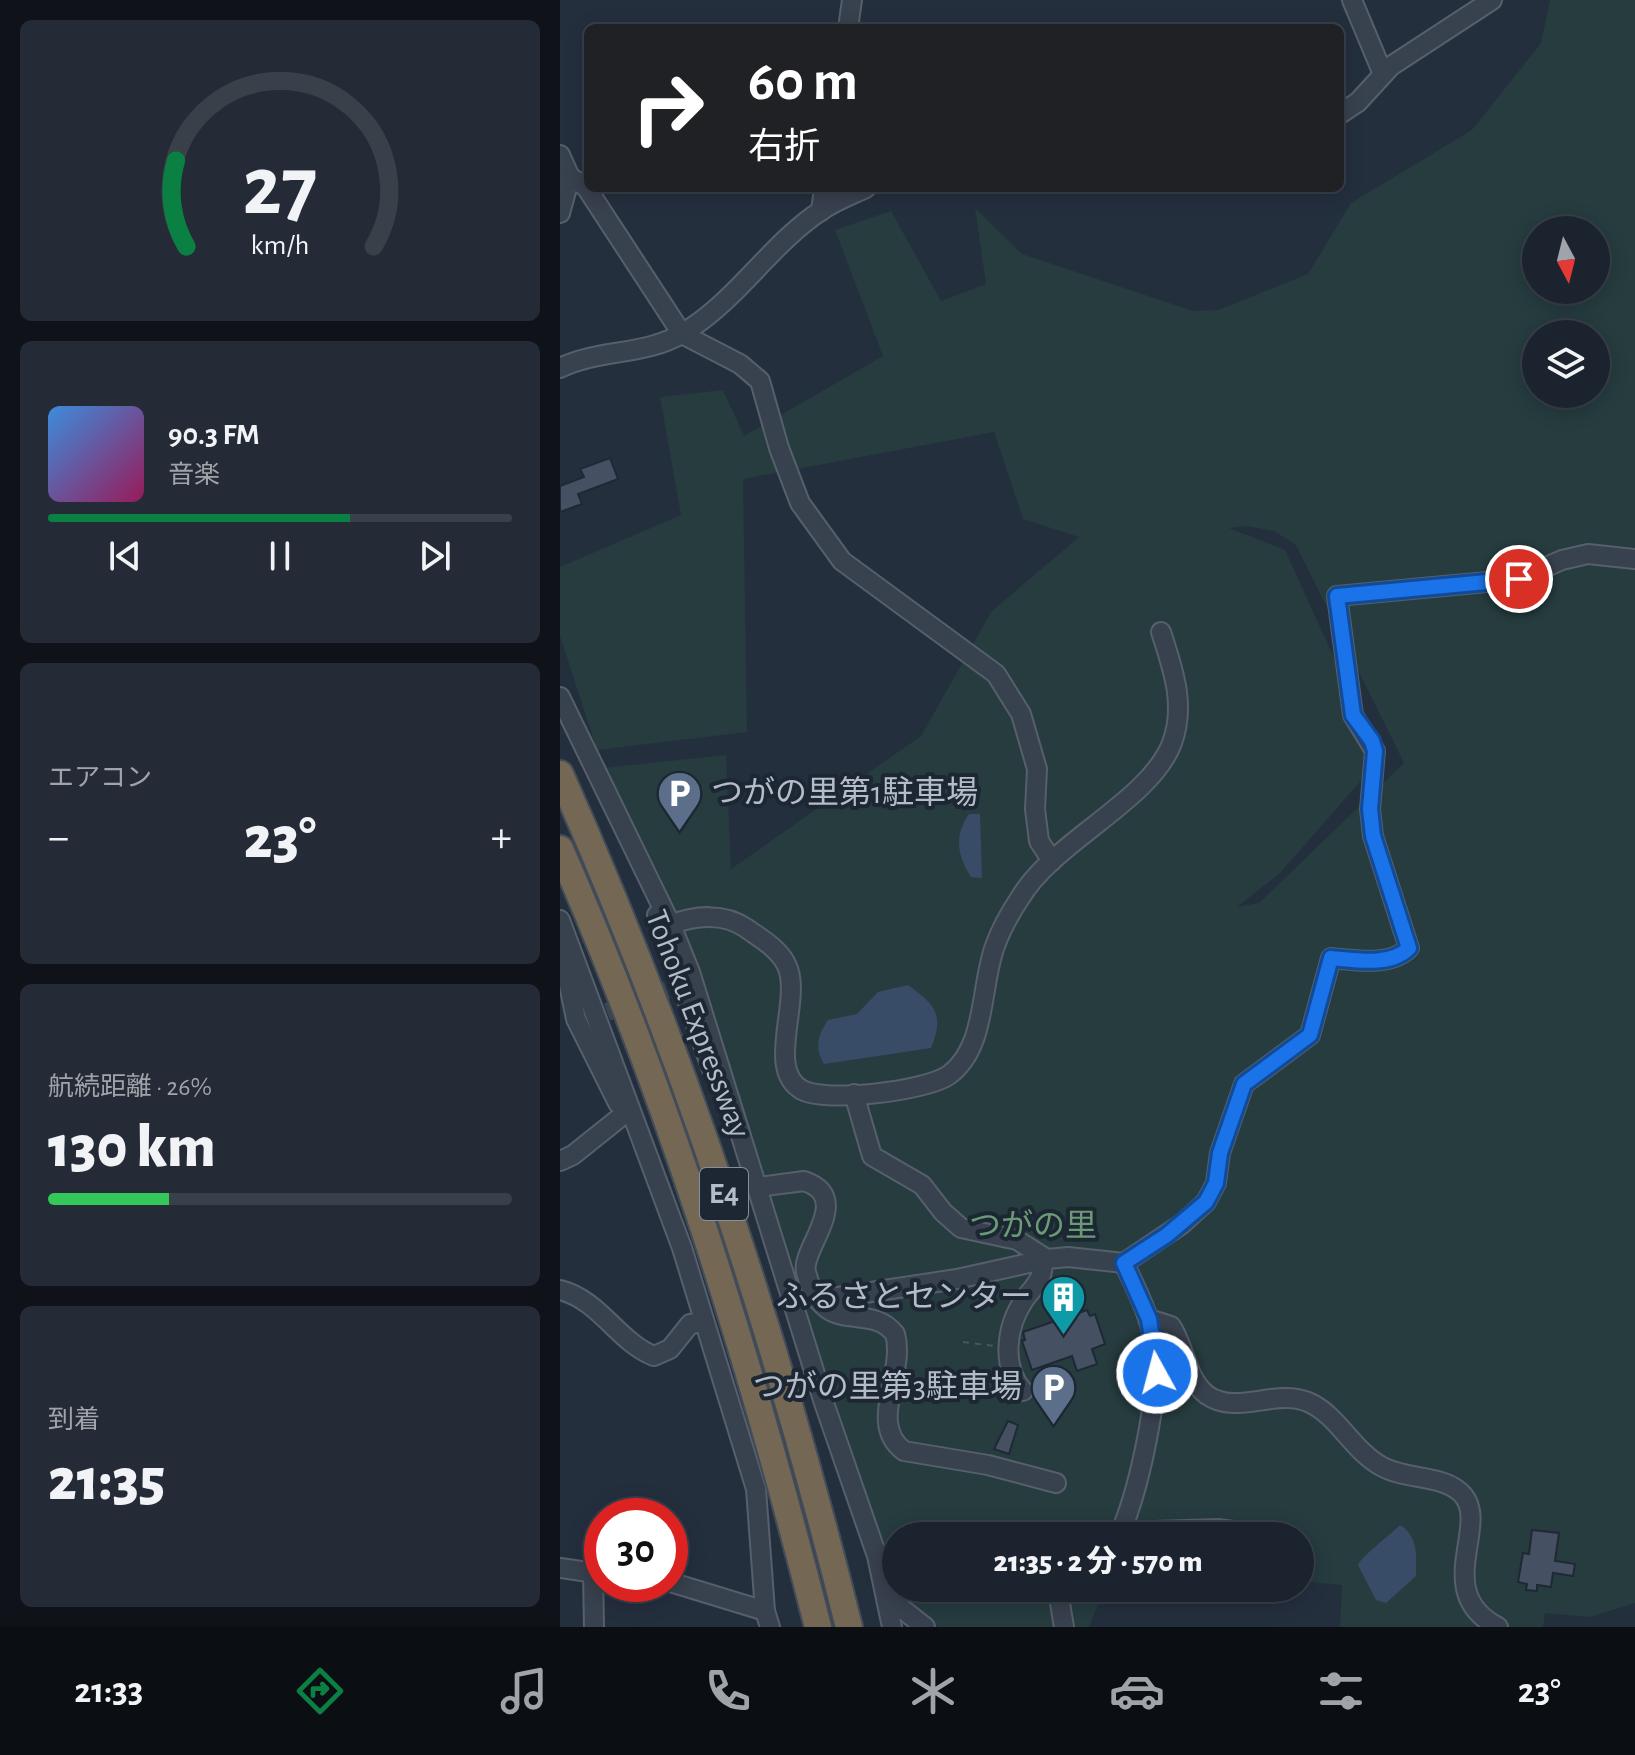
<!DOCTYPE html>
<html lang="ja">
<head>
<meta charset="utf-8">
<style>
  :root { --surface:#1b232e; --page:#242b36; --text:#f1f3f6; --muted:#a0a4aa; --line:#39404a; --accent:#0b8043 }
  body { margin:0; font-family:"Alegreya Sans","Noto Sans JP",sans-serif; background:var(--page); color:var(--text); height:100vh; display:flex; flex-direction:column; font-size:30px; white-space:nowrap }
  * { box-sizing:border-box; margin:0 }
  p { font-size:26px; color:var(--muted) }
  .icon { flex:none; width:44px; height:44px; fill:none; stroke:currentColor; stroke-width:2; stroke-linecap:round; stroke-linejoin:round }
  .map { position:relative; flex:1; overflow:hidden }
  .sheet { display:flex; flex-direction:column; gap:20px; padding:20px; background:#0f1319; width:560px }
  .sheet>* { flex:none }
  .hud { position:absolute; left:24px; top:24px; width:760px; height:168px; border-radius:12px; box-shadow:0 4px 20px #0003,0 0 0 2px var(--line); background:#202124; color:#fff; overflow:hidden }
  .needle { width:52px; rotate:173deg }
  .fabs { position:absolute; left:962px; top:216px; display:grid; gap:16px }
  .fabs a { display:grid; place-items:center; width:88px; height:88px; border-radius:50%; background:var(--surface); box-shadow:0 4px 20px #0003,0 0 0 2px var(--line); font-size:40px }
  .speed { position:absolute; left:24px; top:1498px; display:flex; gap:16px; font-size:40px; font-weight:700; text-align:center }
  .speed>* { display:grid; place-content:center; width:104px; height:104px; border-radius:50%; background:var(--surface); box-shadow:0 4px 20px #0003,0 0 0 2px var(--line); line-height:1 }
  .speed .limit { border:12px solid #d22; background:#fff; color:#111 }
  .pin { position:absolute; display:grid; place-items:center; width:68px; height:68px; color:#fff; margin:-34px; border:4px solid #fff; border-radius:50%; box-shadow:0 2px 8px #0007 }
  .me { position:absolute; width:88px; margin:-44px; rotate:353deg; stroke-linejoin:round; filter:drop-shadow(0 0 6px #0008) }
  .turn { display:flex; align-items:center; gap:28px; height:168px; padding:0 32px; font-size:36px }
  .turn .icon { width:104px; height:104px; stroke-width:2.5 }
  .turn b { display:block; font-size:56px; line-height:68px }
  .big { font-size:60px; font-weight:800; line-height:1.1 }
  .sheet .tile { flex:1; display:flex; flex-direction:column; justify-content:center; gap:12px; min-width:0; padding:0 28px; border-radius:12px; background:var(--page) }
  .sheet .dial { align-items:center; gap:0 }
  .dial svg { height:208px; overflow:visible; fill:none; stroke:var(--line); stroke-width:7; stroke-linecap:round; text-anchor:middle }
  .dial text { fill:var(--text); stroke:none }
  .song { display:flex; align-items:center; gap:24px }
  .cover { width:96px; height:96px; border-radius:12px; background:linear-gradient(135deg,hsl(210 70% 55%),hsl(330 70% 35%)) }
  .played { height:8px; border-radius:4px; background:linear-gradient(90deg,var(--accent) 65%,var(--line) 65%) }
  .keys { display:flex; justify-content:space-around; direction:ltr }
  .heat { display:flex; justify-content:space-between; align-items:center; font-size:44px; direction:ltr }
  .charge { height:12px; border-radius:6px; background:linear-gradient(90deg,#34c759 26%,var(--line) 0) }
  .trip { position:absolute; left:322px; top:1522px; width:432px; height:80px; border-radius:40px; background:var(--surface); box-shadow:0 4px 20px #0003,0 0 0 2px var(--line); font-weight:800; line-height:80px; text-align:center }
  .menu { display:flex; height:128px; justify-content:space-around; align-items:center; background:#0b0e12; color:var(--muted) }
  .menu .icon { width:56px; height:56px }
  .menu .selected { color:var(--accent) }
  .menu b { font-size:36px; color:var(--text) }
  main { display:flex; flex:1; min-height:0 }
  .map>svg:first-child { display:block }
  .green { fill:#263c3f; fill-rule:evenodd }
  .water { fill:#394c67 }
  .building { fill:#455162; stroke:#1f2835; stroke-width:2 }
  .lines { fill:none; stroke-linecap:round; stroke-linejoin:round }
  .minor-tunnel { stroke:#3a4453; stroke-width:18; stroke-dasharray:18 9; stroke-linecap:butt }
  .minor-casing { stroke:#565f6c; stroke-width:22 }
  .highway-casing { stroke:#434c59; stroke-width:30 }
  .path { stroke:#44595c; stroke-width:2; stroke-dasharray:6 6; stroke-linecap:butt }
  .minor { stroke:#38414e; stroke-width:18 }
  .highway { stroke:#746855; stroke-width:26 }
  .route-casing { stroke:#114b97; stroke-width:20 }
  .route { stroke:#1a73e8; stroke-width:14 }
  .labels { text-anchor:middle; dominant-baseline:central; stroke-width:8; stroke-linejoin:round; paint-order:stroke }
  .shield { fill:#1d2633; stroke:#878f9c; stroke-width:2 }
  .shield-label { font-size:30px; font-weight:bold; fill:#b4bcc9 }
  .poi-label { font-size:32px; fill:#b4bcc9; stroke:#1d2633; text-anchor:end }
  .street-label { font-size:32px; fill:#b4bcc9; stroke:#1d2633 }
  .park-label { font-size:32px; fill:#6b9a76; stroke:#1d2633 }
</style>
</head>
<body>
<main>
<section class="sheet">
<div class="tile dial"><svg viewBox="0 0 100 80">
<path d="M14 69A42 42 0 1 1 86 69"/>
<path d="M14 69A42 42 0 0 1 10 36" stroke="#0b8043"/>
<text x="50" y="56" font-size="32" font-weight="700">27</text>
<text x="50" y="72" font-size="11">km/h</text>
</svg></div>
<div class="tile">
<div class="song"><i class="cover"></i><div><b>90.3 FM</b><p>音楽</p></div></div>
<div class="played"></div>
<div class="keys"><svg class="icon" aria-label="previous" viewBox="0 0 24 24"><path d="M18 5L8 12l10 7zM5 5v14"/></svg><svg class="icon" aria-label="pause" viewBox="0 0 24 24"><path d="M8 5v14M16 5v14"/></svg><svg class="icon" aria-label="next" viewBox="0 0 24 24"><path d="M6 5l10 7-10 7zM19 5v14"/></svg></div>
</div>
<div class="tile"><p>エアコン</p>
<div class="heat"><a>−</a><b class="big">23°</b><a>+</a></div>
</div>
<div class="tile"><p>航続距離 · 26%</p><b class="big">130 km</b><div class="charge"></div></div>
<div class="tile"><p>到着</p><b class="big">21:35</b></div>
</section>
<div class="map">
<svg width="1075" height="1627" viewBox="0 0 1075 1627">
  <rect width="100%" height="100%" fill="#242f3e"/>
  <path class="green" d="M 990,0 L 1075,0 L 1075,1603 L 1030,1617 L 985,1613 L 983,1627 L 780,1627 L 782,1585 L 740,1581 L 740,1536 L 336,1536 L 336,1588 L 545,1588 L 529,1627 L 378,1627 L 334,1588 L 43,768 L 166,755 L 171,869 L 361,736 L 432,611 L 519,537 L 463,519 L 434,432 L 183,479 L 187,732 L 37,750 L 0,636 L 0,567 L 121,515 L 100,397 L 163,390 L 184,436 L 323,356 L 275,230 L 331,211 L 381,301 L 426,284 L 415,208 L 462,254 L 633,311 L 658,310 L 748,274 L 791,203 L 912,130 L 981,43 ZM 976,230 L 1036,230 L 1036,290 L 976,290 ZM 976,334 L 1036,334 L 1036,394 L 976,394 ZM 687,526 L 714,531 L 736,545 L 844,763 L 699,903 L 677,907 L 720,873 L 820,759 L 725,550 L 669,528 Z"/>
  <g class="water">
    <path d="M 409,814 L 420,814 L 422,878 L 411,877 C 397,855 394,836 409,814 Z"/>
    <path d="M 348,985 C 375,1005 385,1014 371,1048 L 264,1064 C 254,1047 258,1035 268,1020 L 297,1014 L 318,992 Z"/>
    <path d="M 840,1525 C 859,1537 856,1556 856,1576 L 826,1603 L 816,1600 L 798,1565 C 802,1556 830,1535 840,1525 Z"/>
  </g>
  <g class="building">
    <path d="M 50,458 L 58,479 L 18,494 L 22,504 L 0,512 L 0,486 L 24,477 L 20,469 Z"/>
    <path d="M 527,1310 L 530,1316 L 535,1314 L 545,1344 L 532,1349 L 537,1364 L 517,1371 L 512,1356 L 472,1370 L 462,1341 L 465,1340 L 463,1332 Z"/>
    <path d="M 448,1421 L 458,1425 L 449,1454 L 434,1449 Z"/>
    <path d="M 972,1530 L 999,1533 L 995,1561 L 1015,1564 L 1013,1576 L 993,1573 L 991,1587 L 977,1585 L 977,1591 L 966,1590 L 967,1584 L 958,1582 L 963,1553 L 969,1554 Z"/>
  </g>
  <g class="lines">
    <path class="minor-tunnel" d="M 47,1012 L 107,990"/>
    <defs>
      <g id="minor">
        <path d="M 792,0 L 823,74"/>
        <path d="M 288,28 L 292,0"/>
        <path d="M 780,114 L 798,102 L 831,66 L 932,0"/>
        <path d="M 0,155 L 10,177 L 0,213"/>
        <path d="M 10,177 L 26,187 L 122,334 L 180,364 L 200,381 L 219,448 L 240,503 L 282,561 L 436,674 L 461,714 L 477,769 L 475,809 L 479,841 L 492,861"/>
        <path d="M 261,211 L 264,188"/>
        <path d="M 0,368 C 38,349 85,356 123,333 C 177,301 210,244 262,210 C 275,201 291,195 306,188"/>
        <path d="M 0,697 L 111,925 L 130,972 L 264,1403 L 317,1556 L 332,1627"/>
        <path d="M 97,915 L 151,1067"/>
        <path d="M 0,920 L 122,1248 L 196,1489 L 205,1611 L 210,1627"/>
        <path d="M 111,925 C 135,915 164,913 186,928 C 200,938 218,948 226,964 C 244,997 204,1069 242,1090 C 266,1103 366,1091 389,1075 C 427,1047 420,986 435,946 C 441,929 450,913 460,898 C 494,841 590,801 612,743 C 626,705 613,669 601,632"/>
        <path d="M 0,941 L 16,1019 L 58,1103 L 68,1111"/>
        <path d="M 294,1094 L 312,1156 L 362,1185 L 383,1212 L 401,1228 L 457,1240 L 487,1259 L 508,1257 L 564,1263 L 622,1224 L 646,1202 L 656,1183 L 660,1153 L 684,1084 L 750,1035 L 771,958 C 795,960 830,967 849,948 L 813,836 L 810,809 L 815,751 L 793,715 L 777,596 L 959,579 L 1002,560 L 1028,554 L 1075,559"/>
        <path d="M 0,1161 L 13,1155 L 68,1111"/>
        <path d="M 198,1187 L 244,1181 C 295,1198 240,1249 246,1272 C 264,1341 309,1300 335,1334 C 346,1372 307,1424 344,1451 L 428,1465 L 496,1483"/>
        <path d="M 0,1290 C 40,1300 58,1342 94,1356 L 110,1349 L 130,1324 L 144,1322"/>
        <path d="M 258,1300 L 397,1279 L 487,1259"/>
        <path d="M 589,1319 L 611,1326 C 625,1347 626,1379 647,1395 C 677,1416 715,1388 748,1402 C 777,1414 793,1451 821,1466 C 845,1480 879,1474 900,1492 C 934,1522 869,1591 938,1627"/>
        <path d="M 463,1391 C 441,1366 446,1327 464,1300 C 473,1287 485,1279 482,1261"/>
        <path d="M 561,1532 L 658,1529 L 688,1533"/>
        <path d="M 559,1536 C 579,1490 603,1386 593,1337 C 588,1311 575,1287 564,1263"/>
        <path d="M 0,1568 L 42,1574"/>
        <path d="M 33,1573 L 34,1627"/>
        <path d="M 110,1582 L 205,1611"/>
        <path d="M 503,1588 L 499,1597 L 504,1627"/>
        <path d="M 327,1597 L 365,1627"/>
      </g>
      <g id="highway">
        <path d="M 0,774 C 123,1050 216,1334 289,1627"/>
        <path d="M 0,849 C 110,1100 191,1362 258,1627"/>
      </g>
    </defs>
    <use href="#minor" class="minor-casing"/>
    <use href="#highway" class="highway-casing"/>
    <path class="path" d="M 403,1342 L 434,1346"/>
    <use href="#minor" class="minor"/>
    <use href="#highway" class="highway"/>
  </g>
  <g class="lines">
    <defs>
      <path id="route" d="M 597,1373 L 589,1319 L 564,1263 L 607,1235 L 646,1202 L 656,1183 L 660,1153 L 684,1084 L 750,1035 L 771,958 C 795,960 830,967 849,948 L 813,836 L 810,809 L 815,751 L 812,741 L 793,715 L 777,596 L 959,579"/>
    </defs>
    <use href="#route" class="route-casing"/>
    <use href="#route" class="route"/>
  </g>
  <defs>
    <symbol id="parking-pin" viewBox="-11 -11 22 30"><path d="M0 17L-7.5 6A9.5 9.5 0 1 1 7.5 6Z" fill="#5c6f8a" stroke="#1d2633"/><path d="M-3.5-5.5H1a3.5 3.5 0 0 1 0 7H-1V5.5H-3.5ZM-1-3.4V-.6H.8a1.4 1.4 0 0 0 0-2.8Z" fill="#fff"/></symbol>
    <symbol id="building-pin" viewBox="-11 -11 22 30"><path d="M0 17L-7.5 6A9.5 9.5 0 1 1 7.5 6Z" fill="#0f9aa8" stroke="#1d2633"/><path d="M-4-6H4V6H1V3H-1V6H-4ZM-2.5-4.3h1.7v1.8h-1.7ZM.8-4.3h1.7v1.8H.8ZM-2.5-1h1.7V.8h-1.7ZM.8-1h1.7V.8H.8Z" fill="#fff"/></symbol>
  </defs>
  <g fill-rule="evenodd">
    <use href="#parking-pin" x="94" y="768" width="51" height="69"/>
    <use href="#building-pin" x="478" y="1272" width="51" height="69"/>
    <use href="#parking-pin" x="468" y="1362" width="51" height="69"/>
  </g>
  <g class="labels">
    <rect class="shield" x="140" y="1168" width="48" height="52" rx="6"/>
    <g class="shield-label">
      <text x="164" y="1194">E4</text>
    </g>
    <g class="poi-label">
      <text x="151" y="793" text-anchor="start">つがの里第1駐車場</text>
      <text x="472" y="1297">ふるさとセンター</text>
      <text x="462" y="1387">つがの里第3駐車場</text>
    </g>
    <g class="street-label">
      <text transform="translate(138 1024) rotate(69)">Tohoku Expressway</text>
    </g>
    <g class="park-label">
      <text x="473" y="1226">つがの里</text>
    </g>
  </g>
</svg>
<div class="fabs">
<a><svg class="needle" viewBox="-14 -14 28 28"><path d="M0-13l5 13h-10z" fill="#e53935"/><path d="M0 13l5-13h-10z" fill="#a0a4aa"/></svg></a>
<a><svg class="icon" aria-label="layers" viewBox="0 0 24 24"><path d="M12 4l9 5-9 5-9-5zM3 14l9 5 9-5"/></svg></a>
</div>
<div class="speed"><div class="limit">30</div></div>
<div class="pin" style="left:959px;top:579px;background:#d93025"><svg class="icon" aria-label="arrive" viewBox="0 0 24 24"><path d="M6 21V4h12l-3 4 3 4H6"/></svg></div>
<svg class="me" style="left:597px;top:1373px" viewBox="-20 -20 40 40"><circle r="17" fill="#1a73e8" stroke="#fff" stroke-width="3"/><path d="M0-11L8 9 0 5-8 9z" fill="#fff"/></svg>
<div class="trip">21:35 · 2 分 · 570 m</div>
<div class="hud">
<div class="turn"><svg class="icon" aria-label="right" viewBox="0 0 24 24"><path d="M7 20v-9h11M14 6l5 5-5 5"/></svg><div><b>60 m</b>右折</div></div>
</div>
</div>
</main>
<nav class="menu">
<b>21:33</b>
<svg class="icon selected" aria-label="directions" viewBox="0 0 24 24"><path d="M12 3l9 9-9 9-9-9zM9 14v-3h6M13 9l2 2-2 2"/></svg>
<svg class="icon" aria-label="music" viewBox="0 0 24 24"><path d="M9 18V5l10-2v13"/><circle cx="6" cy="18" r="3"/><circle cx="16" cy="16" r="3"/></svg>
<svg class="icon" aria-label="phone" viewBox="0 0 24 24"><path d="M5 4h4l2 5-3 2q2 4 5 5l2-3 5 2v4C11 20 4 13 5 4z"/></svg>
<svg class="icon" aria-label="climate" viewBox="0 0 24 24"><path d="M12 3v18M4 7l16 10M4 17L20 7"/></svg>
<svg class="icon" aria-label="car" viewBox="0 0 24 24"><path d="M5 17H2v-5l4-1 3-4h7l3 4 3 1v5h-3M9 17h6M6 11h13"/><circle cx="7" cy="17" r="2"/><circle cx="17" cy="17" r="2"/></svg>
<svg class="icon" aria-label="filters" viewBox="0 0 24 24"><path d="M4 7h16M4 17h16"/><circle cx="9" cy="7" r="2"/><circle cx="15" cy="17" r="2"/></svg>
<b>23°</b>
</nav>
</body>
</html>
